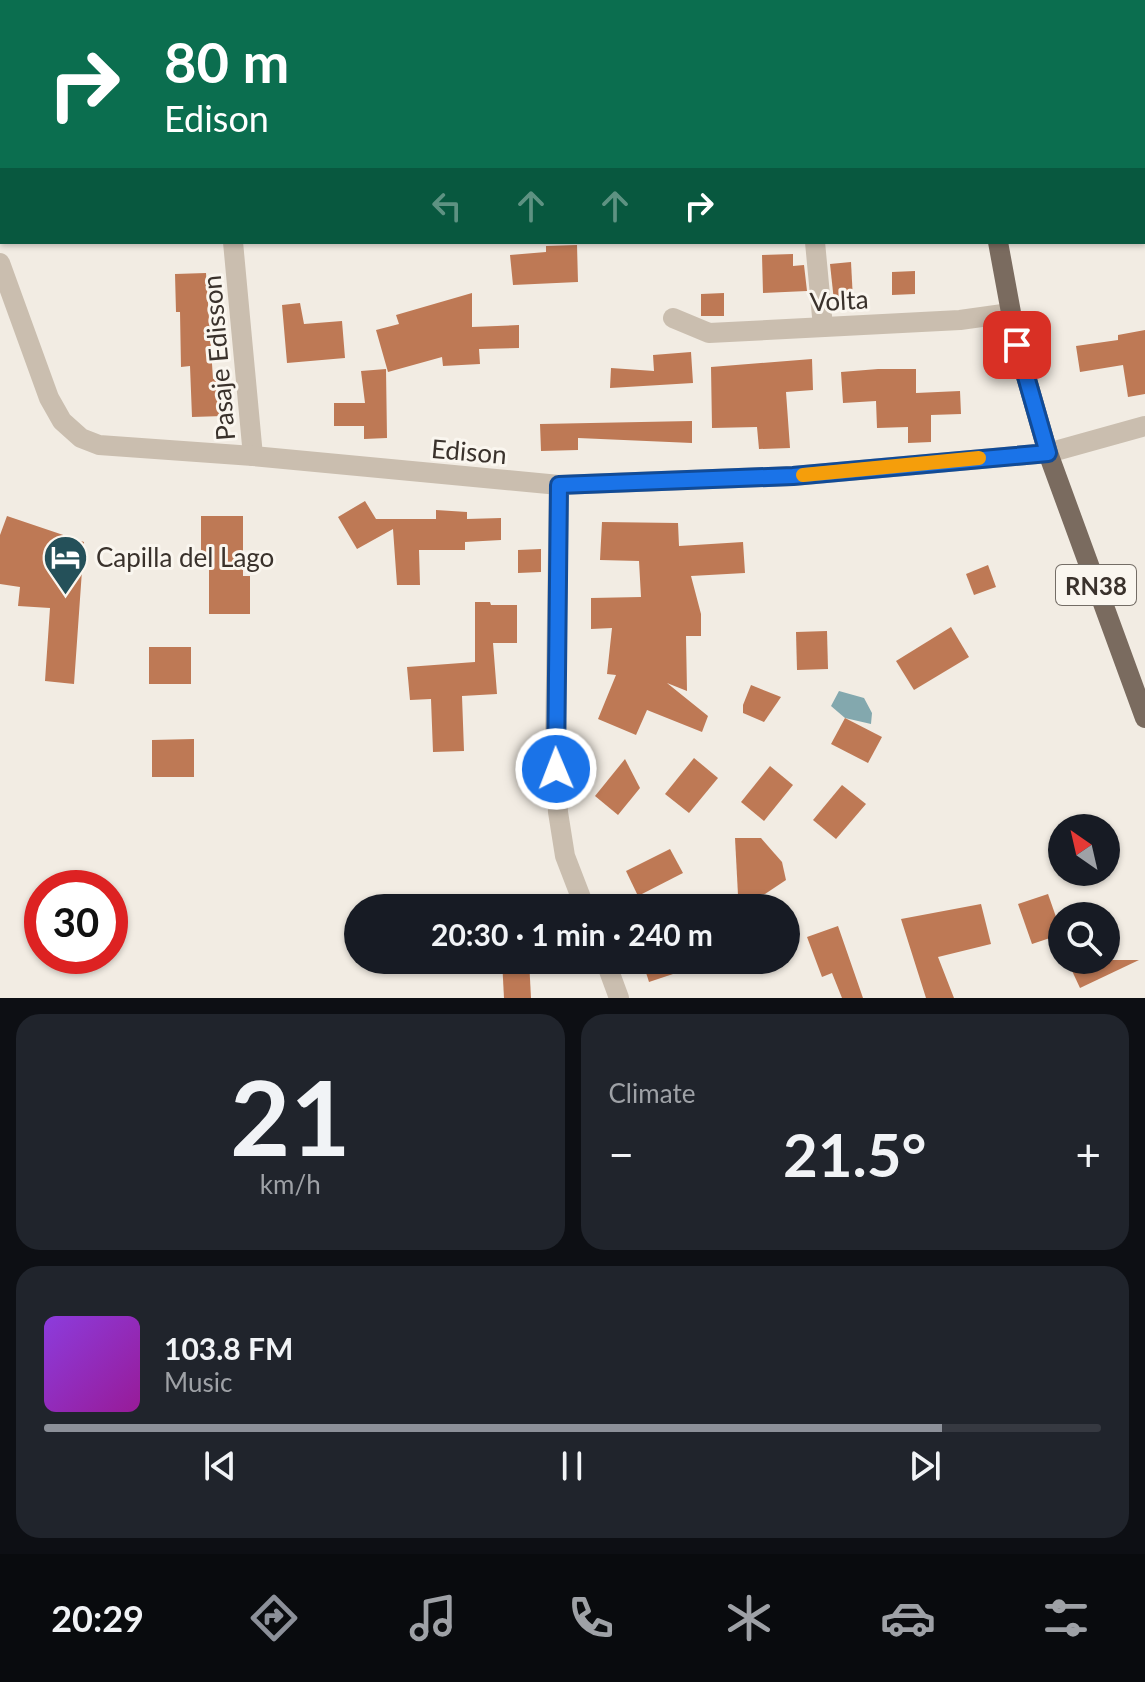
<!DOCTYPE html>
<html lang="en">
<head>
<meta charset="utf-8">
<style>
  :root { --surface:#171b24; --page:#20242c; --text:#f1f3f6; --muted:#9ea1a6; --line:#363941; --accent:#8c9099 }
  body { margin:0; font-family:Lato,sans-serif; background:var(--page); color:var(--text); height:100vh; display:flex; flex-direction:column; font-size:30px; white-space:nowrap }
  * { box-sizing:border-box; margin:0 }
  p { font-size:26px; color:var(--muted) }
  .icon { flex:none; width:44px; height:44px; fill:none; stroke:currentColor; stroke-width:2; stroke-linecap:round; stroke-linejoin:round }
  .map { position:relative; height:998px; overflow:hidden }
  .panel { display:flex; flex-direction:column; gap:16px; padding:16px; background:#0d0f14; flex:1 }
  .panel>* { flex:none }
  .banner { position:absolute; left:0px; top:0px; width:1146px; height:244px; box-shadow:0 2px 6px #0004; background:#0b6e4f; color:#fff; overflow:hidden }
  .needle { width:52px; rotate:326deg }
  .tools { position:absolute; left:1048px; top:814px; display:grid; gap:16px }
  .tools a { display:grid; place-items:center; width:72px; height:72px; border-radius:50%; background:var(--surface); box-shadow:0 2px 6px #0004; font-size:40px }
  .speed { position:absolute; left:24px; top:870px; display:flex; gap:16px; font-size:40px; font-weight:700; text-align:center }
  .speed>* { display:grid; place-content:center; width:104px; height:104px; border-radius:50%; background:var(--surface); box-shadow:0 2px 6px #0004; line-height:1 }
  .speed .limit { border:12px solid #d22; background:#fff; color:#111 }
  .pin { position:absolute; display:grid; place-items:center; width:68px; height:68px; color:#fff; margin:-34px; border-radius:16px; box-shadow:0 4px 12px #0006 }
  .me { position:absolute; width:88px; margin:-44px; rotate:359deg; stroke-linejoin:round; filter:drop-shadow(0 0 6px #0008) }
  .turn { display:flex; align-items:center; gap:28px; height:168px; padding:0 32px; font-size:36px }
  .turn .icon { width:104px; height:104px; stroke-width:2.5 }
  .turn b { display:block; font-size:56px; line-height:68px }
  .lanes { display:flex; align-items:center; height:76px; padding:0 32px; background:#0003; justify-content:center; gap:40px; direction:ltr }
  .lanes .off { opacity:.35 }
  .big { font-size:60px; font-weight:700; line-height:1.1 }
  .panel .widget { flex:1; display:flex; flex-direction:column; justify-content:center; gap:12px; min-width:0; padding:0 28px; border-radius:24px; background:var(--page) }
  .panel .dial { align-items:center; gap:0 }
  .dial b { font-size:104px; line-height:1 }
  .song { display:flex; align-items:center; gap:24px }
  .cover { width:96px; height:96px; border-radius:12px; background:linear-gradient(135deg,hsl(270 70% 55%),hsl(300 70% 35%)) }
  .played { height:8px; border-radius:4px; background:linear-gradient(90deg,var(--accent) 85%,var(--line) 85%) }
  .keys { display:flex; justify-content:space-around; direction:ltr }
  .heat { display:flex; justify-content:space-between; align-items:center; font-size:44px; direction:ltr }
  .panel .tiles { flex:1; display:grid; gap:16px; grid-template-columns:1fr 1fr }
  .widget:last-child { grid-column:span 2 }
  .trip { position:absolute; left:344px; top:894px; width:456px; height:80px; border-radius:40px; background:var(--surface); box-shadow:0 2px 6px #0004; font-weight:700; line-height:80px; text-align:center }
  .tabs { display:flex; height:128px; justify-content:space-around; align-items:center; background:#090b0e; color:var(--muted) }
  .tabs .icon { width:56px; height:56px }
  .tabs .selected { color:var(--accent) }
  .tabs b { font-size:36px; color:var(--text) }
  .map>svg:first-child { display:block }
  .water { fill:#83a8ae }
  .building { fill:#be7955 }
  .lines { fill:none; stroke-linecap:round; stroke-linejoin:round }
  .minor { stroke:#cabeaf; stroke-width:20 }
  .major { stroke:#7a6b5f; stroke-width:20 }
  .route-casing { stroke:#114b97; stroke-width:20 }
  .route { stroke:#1a73e8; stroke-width:14 }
  .slow { stroke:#f59e0b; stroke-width:14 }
  .labels { text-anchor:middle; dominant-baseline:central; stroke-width:6; stroke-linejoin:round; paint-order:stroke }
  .shield { fill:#faf6ef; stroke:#746d66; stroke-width:2 }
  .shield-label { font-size:24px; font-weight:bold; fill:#3a322c }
  .street-label { font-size:26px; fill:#3a322c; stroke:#faf6ef }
  .poi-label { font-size:26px; fill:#3a322c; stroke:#faf6ef; text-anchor:start }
</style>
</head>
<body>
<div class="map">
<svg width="1145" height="998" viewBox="0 0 1145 998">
  <rect width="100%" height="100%" fill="#f2ece3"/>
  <path class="water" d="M 839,691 L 864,698 L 872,713 L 871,724 L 845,718 L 831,706 Z"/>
  <g class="building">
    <path d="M 577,245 L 578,282 L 513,285 L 510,255 L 546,252 L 546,246 Z"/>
    <path d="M 793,254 L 793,266 L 804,265 L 807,291 L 763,293 L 762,255 Z"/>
    <path d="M 851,262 L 853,300 L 834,301 L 830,264 Z"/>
    <path d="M 915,271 L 915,294 L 892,295 L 892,272 Z"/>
    <path d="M 206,273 L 213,379 L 221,378 L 223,416 L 192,417 L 190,366 L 181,367 L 180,312 L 176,312 L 175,274 Z"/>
    <path d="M 472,293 L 472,327 L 519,325 L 519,348 L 479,349 L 480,364 L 443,366 L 442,357 L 388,372 L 376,330 L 399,324 L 396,315 Z"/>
    <path d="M 724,293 L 724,316 L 701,316 L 701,294 Z"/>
    <path d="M 300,303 L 304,324 L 342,321 L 345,358 L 287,363 L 282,305 Z"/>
    <path d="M 1145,330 L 1145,394 L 1128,397 L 1123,365 L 1080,372 L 1076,346 L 1118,340 L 1118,335 Z"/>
    <path d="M 691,352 L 693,383 L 610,388 L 611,368 L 654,371 L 653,355 Z"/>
    <path d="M 812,359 L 813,390 L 786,392 L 790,448 L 759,449 L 757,427 L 712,428 L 711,367 Z"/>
    <path d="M 386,369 L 387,438 L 364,439 L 364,426 L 334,426 L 334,403 L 365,403 L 361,371 Z"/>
    <path d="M 878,369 L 916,369 L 916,393 L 960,391 L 961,414 L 931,415 L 931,442 L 908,443 L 908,427 L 877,428 L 876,401 L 843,403 L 841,372 Z"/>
    <path d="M 692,421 L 692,443 L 578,438 L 578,450 L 541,451 L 540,424 Z"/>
    <path d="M 365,501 L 376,519 L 436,519 L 436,510 L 467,512 L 467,519 L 501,518 L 501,540 L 465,542 L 465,550 L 419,550 L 420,585 L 397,585 L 393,529 L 357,549 L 338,517 Z"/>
    <path d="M 7,516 L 84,542 L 74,684 L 45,681 L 50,608 L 18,606 L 20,587 L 0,584 L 0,535 Z"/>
    <path d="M 201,516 L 243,516 L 243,576 L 250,576 L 250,614 L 209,614 L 209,554 L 201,554 Z"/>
    <path d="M 602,522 L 678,523 L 679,546 L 743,542 L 745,573 L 691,576 L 701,614 L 701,636 L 686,636 L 687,691 L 667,683 L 708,716 L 702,732 L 647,710 L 636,735 L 598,719 L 616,675 L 607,674 L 612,628 L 591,629 L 591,598 L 641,597 L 639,561 L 600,560 Z"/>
    <path d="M 541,549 L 541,572 L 518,573 L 518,550 Z"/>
    <path d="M 988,565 L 996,587 L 974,595 L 966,574 Z"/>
    <path d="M 475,602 L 490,602 L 491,605 L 517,605 L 517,643 L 493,643 L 497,694 L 462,696 L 464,751 L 433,752 L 431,699 L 410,700 L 407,667 L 475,662 Z"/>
    <path d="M 951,627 L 969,657 L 914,690 L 896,661 Z"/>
    <path d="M 827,631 L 828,669 L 797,670 L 796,632 Z"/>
    <rect x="149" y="647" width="42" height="37"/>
    <path d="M 751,685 L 781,697 L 764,722 L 743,713 L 743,705 Z"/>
    <path d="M 845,718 L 882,737 L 868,763 L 831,744 Z"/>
    <path d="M 194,739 L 194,777 L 152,777 L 152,740 Z"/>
    <path d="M 694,758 L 718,778 L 689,813 L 665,794 Z"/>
    <path d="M 625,759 L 640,788 L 618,815 L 595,796 Z"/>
    <path d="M 770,766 L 793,785 L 764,821 L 741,802 Z"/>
    <path d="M 842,785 L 866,804 L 836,839 L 813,820 Z"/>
    <path d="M 735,838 L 761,838 L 782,862 L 786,880 L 765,894 L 738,895 Z"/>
    <path d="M 670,849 L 683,873 L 638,896 L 626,871 Z"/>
    <path d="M 1048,894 L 1062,934 L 1032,944 L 1018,904 Z"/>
    <path d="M 981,904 L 991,944 L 938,957 L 954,998 L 926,998 L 901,919 Z"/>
    <path d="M 838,926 L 863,998 L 842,998 L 832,973 L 822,977 L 807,937 Z"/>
    <path d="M 502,960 L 529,960 L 531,998 L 504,998 Z"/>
    <path d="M 642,960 L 703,960 L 703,964 L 649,982 Z"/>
    <path d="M 1067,960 L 1139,960 L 1080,988 Z"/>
  </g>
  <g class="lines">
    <g class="minor">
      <path d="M 233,242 L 253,456"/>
      <path d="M 815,242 L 823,327"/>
      <path d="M 0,263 L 49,398 L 62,421 L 81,438 L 99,445 L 253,456 L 559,485 L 793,476 L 1048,453 L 1145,426"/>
      <path d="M 673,318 L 709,333 L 960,320 L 1010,313"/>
      <path d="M 559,485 L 555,747 L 558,812 L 565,856 L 585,908"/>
      <path d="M 605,960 L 619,998"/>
    </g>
    <g class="major">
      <path d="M 964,0 L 964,2"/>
      <path d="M 998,242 L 1017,345 L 1048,453 L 1145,718"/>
    </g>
  </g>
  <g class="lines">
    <defs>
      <path id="route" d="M 556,769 L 559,485 L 793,476 L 1048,453 L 1017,345"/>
    </defs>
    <use href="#route" class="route-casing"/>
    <use href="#route" class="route"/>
    <path class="slow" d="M 803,475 L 979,458"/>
  </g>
  <defs>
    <symbol id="hotel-pin" viewBox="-11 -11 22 30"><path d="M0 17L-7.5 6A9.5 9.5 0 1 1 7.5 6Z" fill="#245059" stroke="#faf6ef"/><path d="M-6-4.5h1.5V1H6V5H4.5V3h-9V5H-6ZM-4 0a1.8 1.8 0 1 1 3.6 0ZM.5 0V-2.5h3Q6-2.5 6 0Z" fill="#fff"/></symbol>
  </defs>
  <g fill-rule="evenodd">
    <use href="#hotel-pin" x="40" y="532" width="51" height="69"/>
  </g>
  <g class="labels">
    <rect class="shield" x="1056" y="565" width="80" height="40" rx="6"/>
    <g class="shield-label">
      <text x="1096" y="585">RN38</text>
    </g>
    <g class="street-label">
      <text transform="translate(839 300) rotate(-3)">Volta</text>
      <text transform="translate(218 358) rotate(-95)">Pasaje Edisson</text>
      <text transform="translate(469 451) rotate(5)">Edison</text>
    </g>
    <g class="poi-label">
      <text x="96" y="557">Capilla del Lago</text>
    </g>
  </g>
</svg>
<div class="tools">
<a><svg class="needle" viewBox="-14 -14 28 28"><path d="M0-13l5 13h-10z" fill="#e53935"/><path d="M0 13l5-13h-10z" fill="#9ea1a6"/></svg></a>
<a><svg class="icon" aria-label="search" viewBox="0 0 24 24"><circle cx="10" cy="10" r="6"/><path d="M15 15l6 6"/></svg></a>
</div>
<div class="speed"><div class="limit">30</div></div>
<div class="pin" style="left:1017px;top:345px;background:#d93025"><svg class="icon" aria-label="arrive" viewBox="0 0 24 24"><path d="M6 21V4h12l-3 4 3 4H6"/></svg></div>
<svg class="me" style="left:556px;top:769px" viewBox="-20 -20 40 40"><circle r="17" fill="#1a73e8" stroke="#fff" stroke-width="3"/><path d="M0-11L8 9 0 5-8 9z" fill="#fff"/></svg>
<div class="trip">20:30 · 1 min · 240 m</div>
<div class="banner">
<div class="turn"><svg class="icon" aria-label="right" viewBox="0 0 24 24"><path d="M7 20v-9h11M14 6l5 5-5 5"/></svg><div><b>80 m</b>Edison</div></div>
<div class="lanes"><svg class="icon off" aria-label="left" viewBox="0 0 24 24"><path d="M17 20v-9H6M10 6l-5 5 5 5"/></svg><svg class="icon off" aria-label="ahead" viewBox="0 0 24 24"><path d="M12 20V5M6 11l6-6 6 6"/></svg><svg class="icon off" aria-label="ahead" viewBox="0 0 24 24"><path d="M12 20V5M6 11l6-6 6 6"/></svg><svg class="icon" aria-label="right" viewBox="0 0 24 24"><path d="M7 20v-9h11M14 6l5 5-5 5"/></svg></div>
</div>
</div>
<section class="panel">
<div class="tiles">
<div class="widget dial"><b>21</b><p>km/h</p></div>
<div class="widget"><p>Climate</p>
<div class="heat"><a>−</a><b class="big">21.5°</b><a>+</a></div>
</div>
<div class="widget">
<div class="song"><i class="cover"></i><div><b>103.8 FM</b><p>Music</p></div></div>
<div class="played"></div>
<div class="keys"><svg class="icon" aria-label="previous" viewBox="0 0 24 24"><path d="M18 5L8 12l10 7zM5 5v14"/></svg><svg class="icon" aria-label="pause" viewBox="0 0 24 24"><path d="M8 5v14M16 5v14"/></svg><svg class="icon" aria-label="next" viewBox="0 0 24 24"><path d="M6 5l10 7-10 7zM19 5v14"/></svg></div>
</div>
</div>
</section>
<nav class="tabs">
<b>20:29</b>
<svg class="icon selected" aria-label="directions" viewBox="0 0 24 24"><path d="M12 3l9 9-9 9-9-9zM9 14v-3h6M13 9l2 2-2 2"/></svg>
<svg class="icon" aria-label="music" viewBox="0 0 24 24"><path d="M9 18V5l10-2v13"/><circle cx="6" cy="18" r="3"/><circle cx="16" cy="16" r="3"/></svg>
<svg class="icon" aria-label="phone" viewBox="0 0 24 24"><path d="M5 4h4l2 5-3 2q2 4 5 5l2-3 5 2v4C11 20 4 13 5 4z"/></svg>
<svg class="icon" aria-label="climate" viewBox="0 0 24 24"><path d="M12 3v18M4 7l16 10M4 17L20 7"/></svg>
<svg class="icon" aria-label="car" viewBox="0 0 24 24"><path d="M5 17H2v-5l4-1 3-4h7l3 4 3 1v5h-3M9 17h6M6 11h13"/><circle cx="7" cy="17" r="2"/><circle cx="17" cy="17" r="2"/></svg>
<svg class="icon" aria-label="filters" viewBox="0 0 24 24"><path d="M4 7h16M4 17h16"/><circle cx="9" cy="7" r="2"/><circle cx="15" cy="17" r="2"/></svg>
</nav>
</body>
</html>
